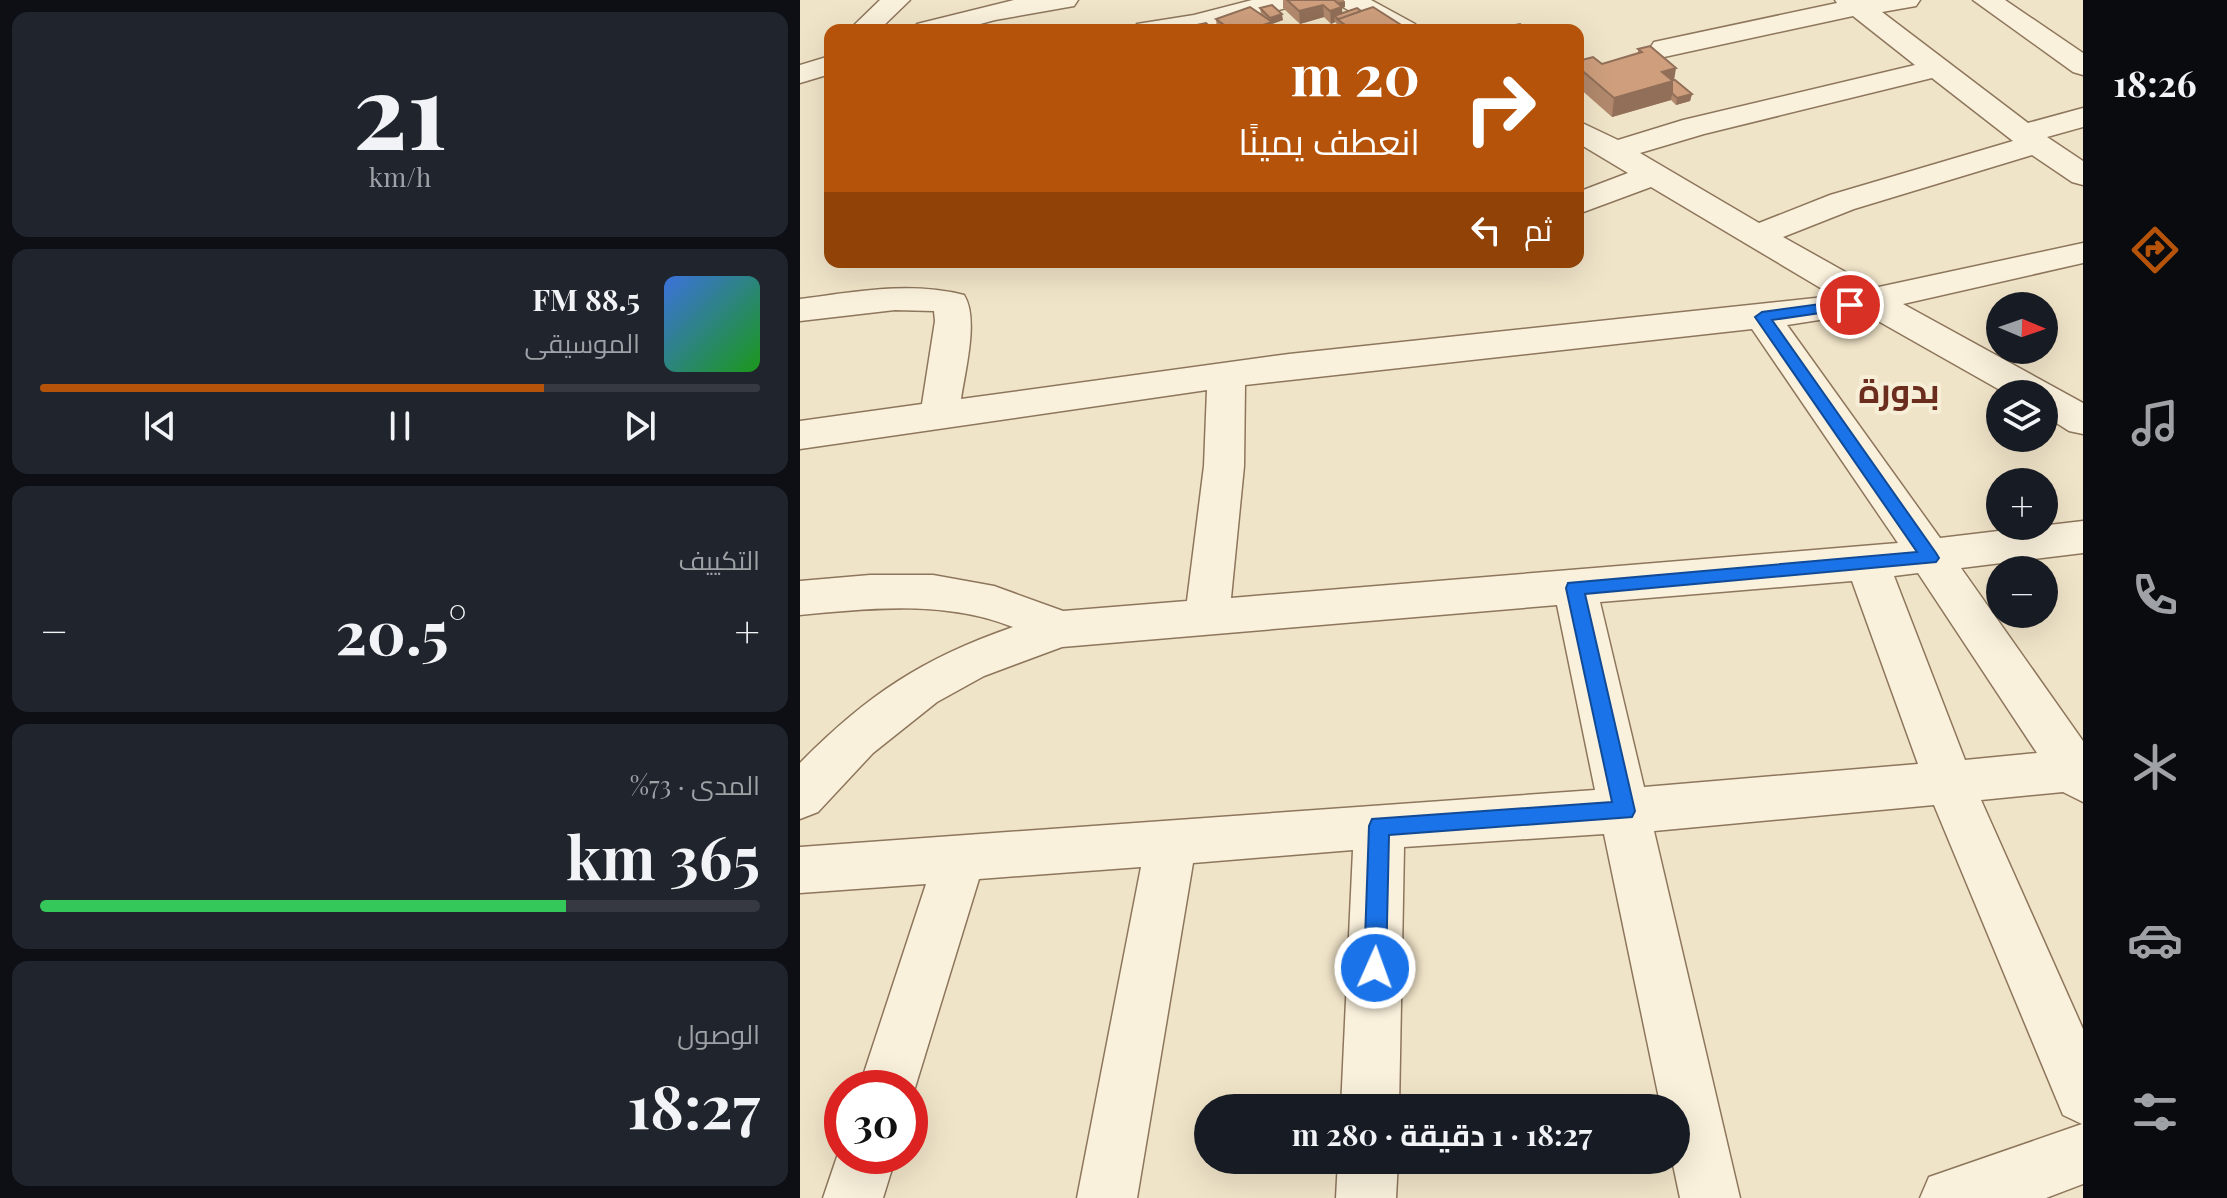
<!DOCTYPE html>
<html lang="ar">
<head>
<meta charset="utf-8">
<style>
  :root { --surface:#171b24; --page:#20242c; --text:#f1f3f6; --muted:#9ea1a6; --line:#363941; --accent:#b45309 }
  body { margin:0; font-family:"Playfair Display",Cairo,serif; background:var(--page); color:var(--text); direction:rtl; height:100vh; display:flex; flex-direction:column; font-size:30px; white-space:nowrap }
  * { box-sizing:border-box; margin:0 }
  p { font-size:26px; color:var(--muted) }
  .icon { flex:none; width:44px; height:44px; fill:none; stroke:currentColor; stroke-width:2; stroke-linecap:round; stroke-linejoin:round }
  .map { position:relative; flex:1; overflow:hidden; direction:ltr }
  .sheet { display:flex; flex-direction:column; gap:12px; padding:12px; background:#0d0f14; width:800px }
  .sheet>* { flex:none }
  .guide { position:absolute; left:24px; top:24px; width:760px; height:244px; border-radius:16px; box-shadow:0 8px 32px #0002; direction:rtl; background:#b45309; color:#fff; overflow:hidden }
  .needle { width:52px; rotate:92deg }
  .fabs { position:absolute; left:1186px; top:292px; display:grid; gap:16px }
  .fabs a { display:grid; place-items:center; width:72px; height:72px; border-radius:50%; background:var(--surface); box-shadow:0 8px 32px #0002; font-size:40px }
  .speed { position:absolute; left:24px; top:1070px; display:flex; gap:16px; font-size:40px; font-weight:700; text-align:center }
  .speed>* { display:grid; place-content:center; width:104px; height:104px; border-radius:50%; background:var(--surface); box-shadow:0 8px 32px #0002; line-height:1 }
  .speed .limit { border:12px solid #d22; background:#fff; color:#111 }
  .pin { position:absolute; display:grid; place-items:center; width:68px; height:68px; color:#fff; margin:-34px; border:4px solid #fff; border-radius:50%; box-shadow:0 2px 8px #0007 }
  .me { position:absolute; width:88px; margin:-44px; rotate:2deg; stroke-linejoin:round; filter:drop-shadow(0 0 6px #0008) }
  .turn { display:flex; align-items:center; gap:28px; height:168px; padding:0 32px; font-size:36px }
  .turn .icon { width:104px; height:104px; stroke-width:2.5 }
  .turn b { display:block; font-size:56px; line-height:68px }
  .then { display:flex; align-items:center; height:76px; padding:0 32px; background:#0003; gap:16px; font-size:30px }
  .big { font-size:60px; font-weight:700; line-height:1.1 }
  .sheet .card { flex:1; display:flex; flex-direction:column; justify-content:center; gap:12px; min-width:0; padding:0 28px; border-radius:16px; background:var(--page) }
  .sheet .dial { align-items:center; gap:0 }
  .dial b { font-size:104px; line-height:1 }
  .song { display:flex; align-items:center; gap:24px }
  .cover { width:96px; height:96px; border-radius:12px; background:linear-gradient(135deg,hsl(220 70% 55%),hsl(120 70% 35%)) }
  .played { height:8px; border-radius:4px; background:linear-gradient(90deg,var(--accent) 70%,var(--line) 70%) }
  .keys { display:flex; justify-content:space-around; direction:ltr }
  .heat { display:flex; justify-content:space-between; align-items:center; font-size:44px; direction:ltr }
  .charge { height:12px; border-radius:6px; background:linear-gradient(90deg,#34c759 73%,var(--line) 0) }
  .trip { position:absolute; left:394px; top:1094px; width:496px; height:80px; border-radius:40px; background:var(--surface); box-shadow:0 8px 32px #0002; font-weight:700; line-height:80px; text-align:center; direction:rtl }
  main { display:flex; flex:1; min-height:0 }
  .menu { display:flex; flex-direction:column; width:144px; justify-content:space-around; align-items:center; background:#090b0e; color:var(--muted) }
  .menu .icon { width:56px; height:56px }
  .menu .selected { color:var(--accent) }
  .menu b { font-size:36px; color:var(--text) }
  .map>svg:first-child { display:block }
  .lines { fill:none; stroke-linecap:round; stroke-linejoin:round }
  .minor-casing { stroke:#8d765c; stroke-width:3 }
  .minor { fill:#faf1dc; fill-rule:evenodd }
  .wall { fill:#b2896c }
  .shaded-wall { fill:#916f58 }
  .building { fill:#cf9f7d; stroke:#916f58; stroke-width:2 }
  .route { fill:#1a73e8; stroke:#114b97; stroke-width:2 }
  .labels { text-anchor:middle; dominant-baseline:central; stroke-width:8; stroke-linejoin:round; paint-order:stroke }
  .district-label { font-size:34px; font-weight:bold; fill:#6b2e1e; stroke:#f7eed8 }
</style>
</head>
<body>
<main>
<nav class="menu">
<b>18:26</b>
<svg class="icon selected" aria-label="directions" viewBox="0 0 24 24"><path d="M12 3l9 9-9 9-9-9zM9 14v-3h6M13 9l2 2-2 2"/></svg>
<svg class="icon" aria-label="music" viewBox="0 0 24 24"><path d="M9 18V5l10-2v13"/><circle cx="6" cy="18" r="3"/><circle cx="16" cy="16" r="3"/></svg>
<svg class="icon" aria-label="phone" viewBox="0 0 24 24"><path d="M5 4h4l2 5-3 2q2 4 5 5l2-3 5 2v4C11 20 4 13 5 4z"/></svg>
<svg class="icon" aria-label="climate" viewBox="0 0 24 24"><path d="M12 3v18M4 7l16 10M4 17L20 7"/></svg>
<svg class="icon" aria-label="car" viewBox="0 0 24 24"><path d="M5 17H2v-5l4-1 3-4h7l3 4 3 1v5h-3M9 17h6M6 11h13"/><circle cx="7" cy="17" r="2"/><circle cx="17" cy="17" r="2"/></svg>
<svg class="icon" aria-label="filters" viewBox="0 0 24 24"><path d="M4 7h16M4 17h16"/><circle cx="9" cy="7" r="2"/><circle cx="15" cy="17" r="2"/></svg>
</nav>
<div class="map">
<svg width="1283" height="1198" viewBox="0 0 1283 1198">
  <rect width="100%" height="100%" fill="#f0e4c8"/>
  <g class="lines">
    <defs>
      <g id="minor">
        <path d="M 80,0 L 110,0 L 79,30 L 49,30 Z"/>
        <path d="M 214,0 L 278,0 L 274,6 L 195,20 L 158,30 L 113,30 L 117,24 Z"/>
        <path d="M 452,0 L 498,0 L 494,6 L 401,30 L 333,30 L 337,24 L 394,15 Z"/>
        <path d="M 537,0 L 571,0 L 615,24 L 619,30 L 584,30 L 541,6 Z"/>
        <path d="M 1035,0 L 1120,0 L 1116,6 L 1082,12 L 1228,123 L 1283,108 L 1283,127 L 1247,137 L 1283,161 L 1283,185 L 1272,182 L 1232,155 L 1054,209 L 983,237 L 1074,288 L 1283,243 L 1283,263 L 1103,304 L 1283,403 L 1283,434 L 1269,431 L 1244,415 L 1244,394 L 1207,394 L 1064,313 L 987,325 L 1140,538 L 1283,521 L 1283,553 L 1161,568 L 1283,741 L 1283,802 L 1263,792 L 1181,800 L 1283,1029 L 1283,1184 L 1246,1198 L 1120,1198 L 1129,1177 L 1282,1124 L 1263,1115 L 1134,805 L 854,831 L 940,1198 L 880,1198 L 872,1160 L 876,1160 L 876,1108 L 861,1108 L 804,834 L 604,847 L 599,1108 L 541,1108 L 553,850 L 393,863 L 337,1198 L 277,1198 L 341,867 L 179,879 L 110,1104 L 110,1088 L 59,1088 L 126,884 L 0,893 L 0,847 L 795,790 L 757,605 L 262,647 L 184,676 L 137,702 L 73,753 L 18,812 L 0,819 L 0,763 C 67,695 123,658 213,627 C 145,600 71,608 0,615 L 0,581 L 70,575 L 133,575 L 194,586 L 263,611 L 387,601 L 404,466 L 407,390 L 0,449 L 0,421 L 122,404 L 135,321 L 134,311 L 95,310 L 0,321 L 0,299 C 55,292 109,281 164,295 C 179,318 165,371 161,399 L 489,354 L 1034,296 L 851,187 L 778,214 L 778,192 L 828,173 L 778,143 L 778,121 L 818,140 L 883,120 L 1115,65 L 1053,16 L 864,57 L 854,54 L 850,48 L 854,42 L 1037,3 ZM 1132,78 L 1213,141 L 1030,195 L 959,223 L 840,153 L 904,134 ZM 952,329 L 1098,543 L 431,598 L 444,466 L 445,385 ZM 1118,573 L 1237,753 L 1165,760 L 1094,576 ZM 1052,581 L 1118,764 L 844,787 L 800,602 Z"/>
        <path d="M 1173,0 L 1205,0 L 1283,53 L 1283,75 L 1273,72 Z"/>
        <path d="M 30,56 L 30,74 L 0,83 L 0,65 Z"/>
        <path d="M 42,1142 L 42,1156 L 96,1156 L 83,1198 L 23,1198 Z"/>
        <path d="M 538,1160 L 598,1160 L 596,1198 L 536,1198 Z"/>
      </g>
    </defs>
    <use href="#minor" class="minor-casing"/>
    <use href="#minor" class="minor"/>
  </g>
  <g class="wall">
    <path d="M 483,0 L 544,0 L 545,7 L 542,8 L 542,13 L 561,11 L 609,30 L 538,30 L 537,24 L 535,22 L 531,24 L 524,17 L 500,24 L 483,8 Z"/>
    <path d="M 460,8 L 483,20 L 472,24 L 472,30 L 417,30 L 416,19 L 461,14 Z"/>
    <path d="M 838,49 L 892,94 L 890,101 L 876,105 L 871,100 L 812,117 L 778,87 L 778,61 L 802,64 L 838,54 Z"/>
  </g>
  <g class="shaded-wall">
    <path d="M 545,1 L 545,7 L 542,8 L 543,19 L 534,16 L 535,22 L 531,24 L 530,11 L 532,4 Z"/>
    <path d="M 523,5 L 524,17 L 500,24 L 499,11 Z"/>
    <path d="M 482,14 L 483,20 L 472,24 L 472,30 L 449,30 L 471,22 L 470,18 Z"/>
    <path d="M 876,68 L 871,100 L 812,117 L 814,98 L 862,72 Z"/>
    <path d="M 892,94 L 890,101 L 876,105 L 877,98 Z"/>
  </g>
  <g class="building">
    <path d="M 487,0 L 534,0 L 542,7 L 530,11 L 523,5 L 499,11 Z"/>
    <path d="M 472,5 L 482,14 L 470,18 L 460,8 Z"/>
    <path d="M 450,7 L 472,22 L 449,30 L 431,30 L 416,19 Z"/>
    <path d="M 573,7 L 609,30 L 552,30 L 537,19 Z"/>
    <path d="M 557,8 L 561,11 L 539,19 L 534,16 Z"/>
    <path d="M 406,23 L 413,30 L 394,30 L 392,26 Z"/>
    <path d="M 720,24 L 725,30 L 689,30 Z"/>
    <path d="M 850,46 L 876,68 L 862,72 L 873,81 L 814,98 L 778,67 L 778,61 L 793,57 L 802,64 L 842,52 L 838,49 Z"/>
    <path d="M 872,80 L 875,80 L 892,94 L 877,98 L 872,93 Z"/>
  </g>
  <path class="route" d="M 1050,300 L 1055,302 L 1055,308 L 972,320 L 1136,553 L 1139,558 L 1136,562 L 785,594 L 835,811 L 832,817 L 589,835 L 586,968 L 583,975 L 575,978 L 567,975 L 564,968 L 569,826 L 572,819 L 812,802 L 766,588 L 768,583 L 1117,552 L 955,317 L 962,312 Z"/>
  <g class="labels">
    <g class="district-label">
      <text x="1099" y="389">بدورة</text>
    </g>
  </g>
</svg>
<div class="fabs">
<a><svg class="needle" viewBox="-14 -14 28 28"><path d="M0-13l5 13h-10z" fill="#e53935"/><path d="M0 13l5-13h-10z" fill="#9ea1a6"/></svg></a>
<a><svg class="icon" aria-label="layers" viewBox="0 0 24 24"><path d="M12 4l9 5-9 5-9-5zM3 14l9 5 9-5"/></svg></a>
<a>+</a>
<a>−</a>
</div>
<div class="speed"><div class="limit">30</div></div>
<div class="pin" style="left:1050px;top:305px;background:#d93025"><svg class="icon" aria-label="arrive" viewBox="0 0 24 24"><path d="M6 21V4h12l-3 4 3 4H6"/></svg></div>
<svg class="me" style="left:575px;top:968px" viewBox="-20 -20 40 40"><circle r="17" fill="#1a73e8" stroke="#fff" stroke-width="3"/><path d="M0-11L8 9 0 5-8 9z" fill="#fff"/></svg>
<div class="trip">18:27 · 1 دقيقة · 280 m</div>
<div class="guide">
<div class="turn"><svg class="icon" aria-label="right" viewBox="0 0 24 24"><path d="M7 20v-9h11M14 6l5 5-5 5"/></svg><div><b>20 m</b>انعطف يمينًا</div></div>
<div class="then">ثم<svg class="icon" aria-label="left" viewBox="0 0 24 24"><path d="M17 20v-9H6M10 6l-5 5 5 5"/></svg></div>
</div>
</div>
<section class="sheet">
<div class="card dial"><b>21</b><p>km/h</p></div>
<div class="card">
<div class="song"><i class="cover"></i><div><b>88.5 FM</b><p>الموسيقى</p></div></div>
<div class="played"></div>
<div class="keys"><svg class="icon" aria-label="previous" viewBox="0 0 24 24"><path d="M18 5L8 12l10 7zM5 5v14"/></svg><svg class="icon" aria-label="pause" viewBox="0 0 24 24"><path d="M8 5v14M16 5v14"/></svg><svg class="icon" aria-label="next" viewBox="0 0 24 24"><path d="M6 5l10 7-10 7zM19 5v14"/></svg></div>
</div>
<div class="card"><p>التكييف</p>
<div class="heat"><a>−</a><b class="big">20.5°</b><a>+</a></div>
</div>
<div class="card"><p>المدى · 73%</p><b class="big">365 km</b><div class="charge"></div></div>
<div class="card"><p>الوصول</p><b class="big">18:27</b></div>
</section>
</main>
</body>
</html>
